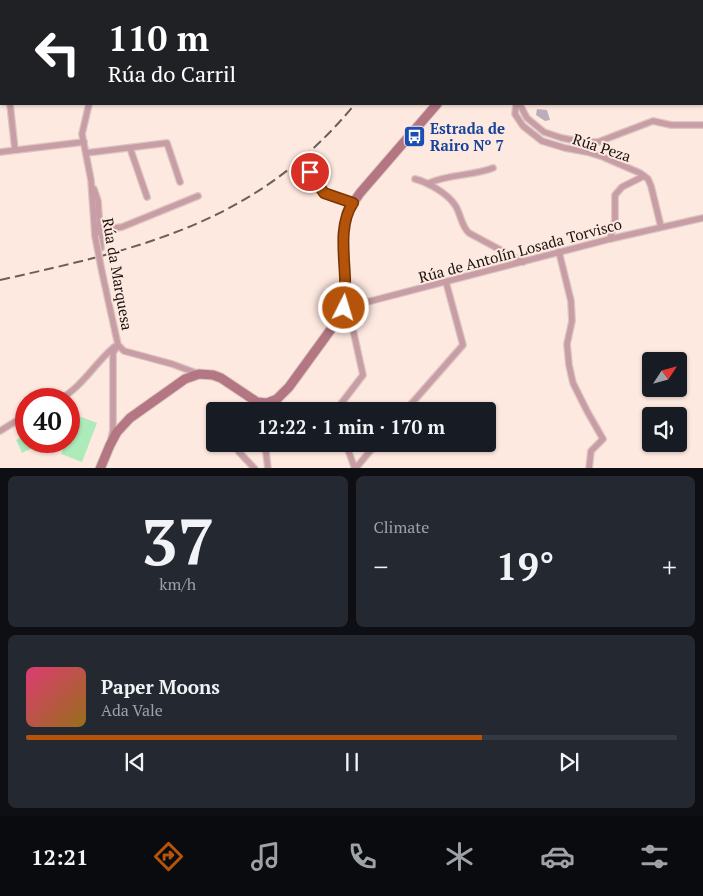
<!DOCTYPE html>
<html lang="en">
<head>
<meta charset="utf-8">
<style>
  :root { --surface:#171b24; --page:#242831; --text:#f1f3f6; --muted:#9ea1a6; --line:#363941; --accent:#b45309 }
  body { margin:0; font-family:"PT Serif",serif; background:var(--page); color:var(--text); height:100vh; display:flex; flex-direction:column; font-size:19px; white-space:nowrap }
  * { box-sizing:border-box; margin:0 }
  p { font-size:16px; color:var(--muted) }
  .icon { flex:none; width:28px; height:28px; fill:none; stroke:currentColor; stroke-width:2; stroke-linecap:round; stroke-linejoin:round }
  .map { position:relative; height:468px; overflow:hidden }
  .details { display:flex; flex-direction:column; gap:8px; padding:8px; background:#0d0f14; flex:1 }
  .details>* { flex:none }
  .top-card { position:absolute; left:0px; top:0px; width:704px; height:105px; box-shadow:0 1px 4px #0004; background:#202124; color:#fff; overflow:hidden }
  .needle { width:32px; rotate:54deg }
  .buttons { position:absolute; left:642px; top:352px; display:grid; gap:10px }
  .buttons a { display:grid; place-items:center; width:45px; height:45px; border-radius:5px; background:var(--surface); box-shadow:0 1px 4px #0004; font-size:25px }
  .speed { position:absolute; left:15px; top:388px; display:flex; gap:10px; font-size:25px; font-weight:700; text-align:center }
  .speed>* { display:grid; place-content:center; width:65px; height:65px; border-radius:50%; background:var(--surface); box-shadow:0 1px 4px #0004; line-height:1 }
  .speed .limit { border:8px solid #d22; background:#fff; color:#111 }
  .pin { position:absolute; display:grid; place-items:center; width:42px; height:42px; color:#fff; margin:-21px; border:2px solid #fff; border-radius:50%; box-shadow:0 1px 5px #0007 }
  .me { position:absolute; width:55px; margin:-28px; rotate:5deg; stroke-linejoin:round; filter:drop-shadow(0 0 4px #0008) }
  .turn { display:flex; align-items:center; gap:18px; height:105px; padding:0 25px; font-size:22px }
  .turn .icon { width:65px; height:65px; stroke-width:2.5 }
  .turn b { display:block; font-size:35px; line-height:42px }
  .big { font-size:38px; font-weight:700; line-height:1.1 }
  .details .card { flex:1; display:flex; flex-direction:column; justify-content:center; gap:8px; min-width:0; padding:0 18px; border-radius:8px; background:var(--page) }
  .details .dial { align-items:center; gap:0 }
  .dial b { font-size:65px; line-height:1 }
  .song { display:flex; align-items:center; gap:15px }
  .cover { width:60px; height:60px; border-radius:8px; background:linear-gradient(135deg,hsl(340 70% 55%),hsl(40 70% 35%)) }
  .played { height:5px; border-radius:2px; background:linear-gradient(90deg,var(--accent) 70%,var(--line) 70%) }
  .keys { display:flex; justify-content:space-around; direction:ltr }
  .heat { display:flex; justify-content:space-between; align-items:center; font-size:28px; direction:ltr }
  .details .tiles { flex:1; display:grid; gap:8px; grid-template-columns:1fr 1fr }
  .card:last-child { grid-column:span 2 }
  .trip { position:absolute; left:206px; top:402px; width:290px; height:50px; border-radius:5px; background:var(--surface); box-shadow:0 1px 4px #0004; font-weight:700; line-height:50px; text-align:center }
  .menu { display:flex; height:80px; justify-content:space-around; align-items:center; background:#090b0e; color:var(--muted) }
  .menu .icon { width:35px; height:35px }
  .menu .active { color:var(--accent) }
  .menu b { font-size:22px; color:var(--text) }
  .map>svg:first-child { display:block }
  .green { fill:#adebbb }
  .building { fill:#bcadbc }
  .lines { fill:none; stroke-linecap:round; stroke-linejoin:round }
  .street-casing { stroke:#dac7bf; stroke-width:8 }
  .secondary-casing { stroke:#dac7bf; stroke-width:11 }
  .street { stroke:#c89da5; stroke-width:5.5 }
  .secondary { stroke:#b37682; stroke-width:9 }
  .rail { stroke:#6b5f5a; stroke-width:2; stroke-dasharray:10 5; stroke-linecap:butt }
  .street-bridge-casing { stroke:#dac7bf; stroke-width:8; stroke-linecap:butt }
  .street-bridge { stroke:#c89da5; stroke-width:5.5 }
  .route-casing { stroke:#753606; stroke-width:12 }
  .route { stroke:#b45309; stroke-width:9 }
  .labels { text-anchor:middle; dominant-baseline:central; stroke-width:4; stroke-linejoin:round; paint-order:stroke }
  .transit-label { font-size:15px; font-weight:bold; fill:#164399; stroke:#fee9e0; text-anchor:start }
  .street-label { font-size:15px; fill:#1a1310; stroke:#fee9e0 }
</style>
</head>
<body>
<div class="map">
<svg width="703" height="469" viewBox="0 0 703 469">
  <rect width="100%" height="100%" fill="#fee9e0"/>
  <g class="green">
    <path d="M 503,0 L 640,0 L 643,1 L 504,1 Z"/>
    <path d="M 76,415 L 97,423 L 82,462 L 61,454 L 66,441 L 69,441 L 69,434 Z"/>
    <path d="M 26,435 L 26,441 L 41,441 L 42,443 L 22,453 L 16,440 Z"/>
  </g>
  <path class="building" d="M 537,109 L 547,110 L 550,120 L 545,121 L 536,115 Z"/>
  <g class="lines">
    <defs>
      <g id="street">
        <path d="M 491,0 L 492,1"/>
        <path d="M 123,1 L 123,0"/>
        <path d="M 702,50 L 703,50"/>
        <path d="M 0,58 L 1,59"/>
        <path d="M 702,61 L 703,61"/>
        <path d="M 10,104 L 15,150"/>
        <path d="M 89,104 L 82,134 L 91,180 L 95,236"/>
        <path d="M 520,105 L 527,118 L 544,132 L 562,138 L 582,142 L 598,142 L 653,121 L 671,125 L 703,125"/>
        <path d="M 516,106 L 515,114 L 523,126 L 542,141 L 565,148 L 587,152 L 603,157 L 640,173 L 648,179 L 651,186 L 661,227"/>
        <path d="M 130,148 L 147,197"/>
        <path d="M 0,152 L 84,142"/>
        <path d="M 86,153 L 167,143 L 180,182"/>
        <path d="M 310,172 L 325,193 L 353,203"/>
        <path d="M 415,179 C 427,182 447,193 455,205 C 461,214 461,226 469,233 L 523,262"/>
        <path d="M 429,183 C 449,174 472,176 493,168"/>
        <path d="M 94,189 L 98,201 L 101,248"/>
        <path d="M 100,230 L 122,227 L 198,196"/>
        <path d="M 610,239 L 615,220 L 615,195 L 622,187 L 644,176"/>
        <path d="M 559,252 L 571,301 L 572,321 L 567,344 L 569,365 L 573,383 L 587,411 L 603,439 L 591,451 L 589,469"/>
        <path d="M 102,272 L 118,345 L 124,351 L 172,364 L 199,374"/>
        <path d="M 344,308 L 610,239 L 703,218"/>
        <path d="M 60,399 C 82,387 95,363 114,347"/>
        <path d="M 337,411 L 337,409 L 363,375 L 348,307"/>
        <path d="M 405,411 L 463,345 L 446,282"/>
        <path d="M 0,431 L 26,415"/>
        <path d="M 111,439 L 113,430 L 113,353 L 118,345"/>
        <path d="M 265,444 L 268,469"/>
        <path d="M 346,444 L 355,469"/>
        <path d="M 239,452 L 255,469"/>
        <path d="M 355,469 L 376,444"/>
      </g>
      <g id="secondary">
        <path d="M 459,0 L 459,1"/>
        <path d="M 100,469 L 110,445 L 117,432 L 130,418 L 185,379 L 199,374 L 213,375 L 221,378 L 257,402 L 267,403 L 277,399 L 289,387 L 337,321 L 344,308 L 346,295 L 343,235 L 347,212 L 360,193 L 437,104"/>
      </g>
    </defs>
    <use href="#street" class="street-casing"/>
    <use href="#secondary" class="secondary-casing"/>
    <use href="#street" class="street"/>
    <use href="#secondary" class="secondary"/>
    <g class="rail">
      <path d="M 413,1 L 414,0"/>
      <path d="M 0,280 C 143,248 257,223 355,104"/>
    </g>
    <defs>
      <path id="street-bridge" d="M 95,236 L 102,272"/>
    </defs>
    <use href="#street-bridge" class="street-bridge-casing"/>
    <use href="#street-bridge" class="street-bridge"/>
  </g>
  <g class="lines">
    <defs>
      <path id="route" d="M 310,172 L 324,193 L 353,203 C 334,231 350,275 344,308"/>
    </defs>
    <use href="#route" class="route-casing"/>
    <use href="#route" class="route"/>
  </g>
  <defs>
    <symbol id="bus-square" viewBox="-11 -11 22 22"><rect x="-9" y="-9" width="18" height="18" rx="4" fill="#1a4fb4" stroke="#fee9e0"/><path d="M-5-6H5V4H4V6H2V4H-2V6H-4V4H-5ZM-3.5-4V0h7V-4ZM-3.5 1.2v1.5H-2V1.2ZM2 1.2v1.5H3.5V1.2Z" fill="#fff"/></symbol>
  </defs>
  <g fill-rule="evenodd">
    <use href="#bus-square" x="402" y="124" width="25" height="25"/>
  </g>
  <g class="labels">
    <g class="transit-label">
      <text x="430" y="128">Estrada de<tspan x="430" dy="17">Rairo Nº 7</tspan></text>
    </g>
    <g class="street-label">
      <text transform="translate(602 147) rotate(18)">Rúa Peza</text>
      <text transform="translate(520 250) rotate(-15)">Rúa de Antolín Losada Torvisco</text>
      <text transform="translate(118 274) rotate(80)">Rúa da Marquesa</text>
    </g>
  </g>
</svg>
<div class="buttons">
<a><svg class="needle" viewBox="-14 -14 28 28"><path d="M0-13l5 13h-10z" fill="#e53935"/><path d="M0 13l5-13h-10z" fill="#9ea1a6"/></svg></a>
<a><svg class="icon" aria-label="sound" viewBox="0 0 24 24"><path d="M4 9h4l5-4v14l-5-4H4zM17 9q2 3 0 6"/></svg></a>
</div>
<div class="speed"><div class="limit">40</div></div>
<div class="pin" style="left:310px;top:172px;background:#d93025"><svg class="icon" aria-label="arrive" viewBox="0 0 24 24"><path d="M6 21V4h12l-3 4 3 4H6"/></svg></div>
<svg class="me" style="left:344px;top:308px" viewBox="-20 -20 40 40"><circle r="17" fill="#b45309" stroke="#fff" stroke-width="3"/><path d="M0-11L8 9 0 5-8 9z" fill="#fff"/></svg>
<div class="trip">12:22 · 1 min · 170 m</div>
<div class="top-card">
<div class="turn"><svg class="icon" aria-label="left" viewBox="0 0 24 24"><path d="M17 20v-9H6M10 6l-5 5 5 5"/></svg><div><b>110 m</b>Rúa do Carril</div></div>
</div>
</div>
<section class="details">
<div class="tiles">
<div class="card dial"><b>37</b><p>km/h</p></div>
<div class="card"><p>Climate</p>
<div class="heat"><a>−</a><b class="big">19°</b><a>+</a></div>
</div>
<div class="card">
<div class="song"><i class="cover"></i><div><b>Paper Moons</b><p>Ada Vale</p></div></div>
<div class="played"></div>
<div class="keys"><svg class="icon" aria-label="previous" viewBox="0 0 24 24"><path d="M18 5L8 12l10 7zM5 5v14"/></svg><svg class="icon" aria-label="pause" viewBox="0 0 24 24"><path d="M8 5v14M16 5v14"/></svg><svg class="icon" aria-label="next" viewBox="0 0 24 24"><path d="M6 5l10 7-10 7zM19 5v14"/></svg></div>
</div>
</div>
</section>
<nav class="menu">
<b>12:21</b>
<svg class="icon active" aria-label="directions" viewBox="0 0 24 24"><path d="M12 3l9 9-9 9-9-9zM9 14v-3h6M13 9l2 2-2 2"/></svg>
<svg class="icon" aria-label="music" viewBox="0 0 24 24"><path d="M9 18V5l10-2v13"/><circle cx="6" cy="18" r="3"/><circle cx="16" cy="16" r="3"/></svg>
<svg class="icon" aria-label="phone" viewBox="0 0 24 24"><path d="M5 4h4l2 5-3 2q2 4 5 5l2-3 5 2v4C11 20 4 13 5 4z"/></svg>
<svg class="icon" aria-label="climate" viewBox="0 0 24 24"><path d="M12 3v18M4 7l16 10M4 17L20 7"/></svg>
<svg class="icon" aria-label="car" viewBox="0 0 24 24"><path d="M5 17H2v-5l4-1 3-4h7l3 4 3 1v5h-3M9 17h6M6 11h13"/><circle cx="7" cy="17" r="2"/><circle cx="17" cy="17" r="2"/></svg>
<svg class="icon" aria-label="filters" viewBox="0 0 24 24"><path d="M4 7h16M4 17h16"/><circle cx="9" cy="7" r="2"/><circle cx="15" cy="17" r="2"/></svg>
</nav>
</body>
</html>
